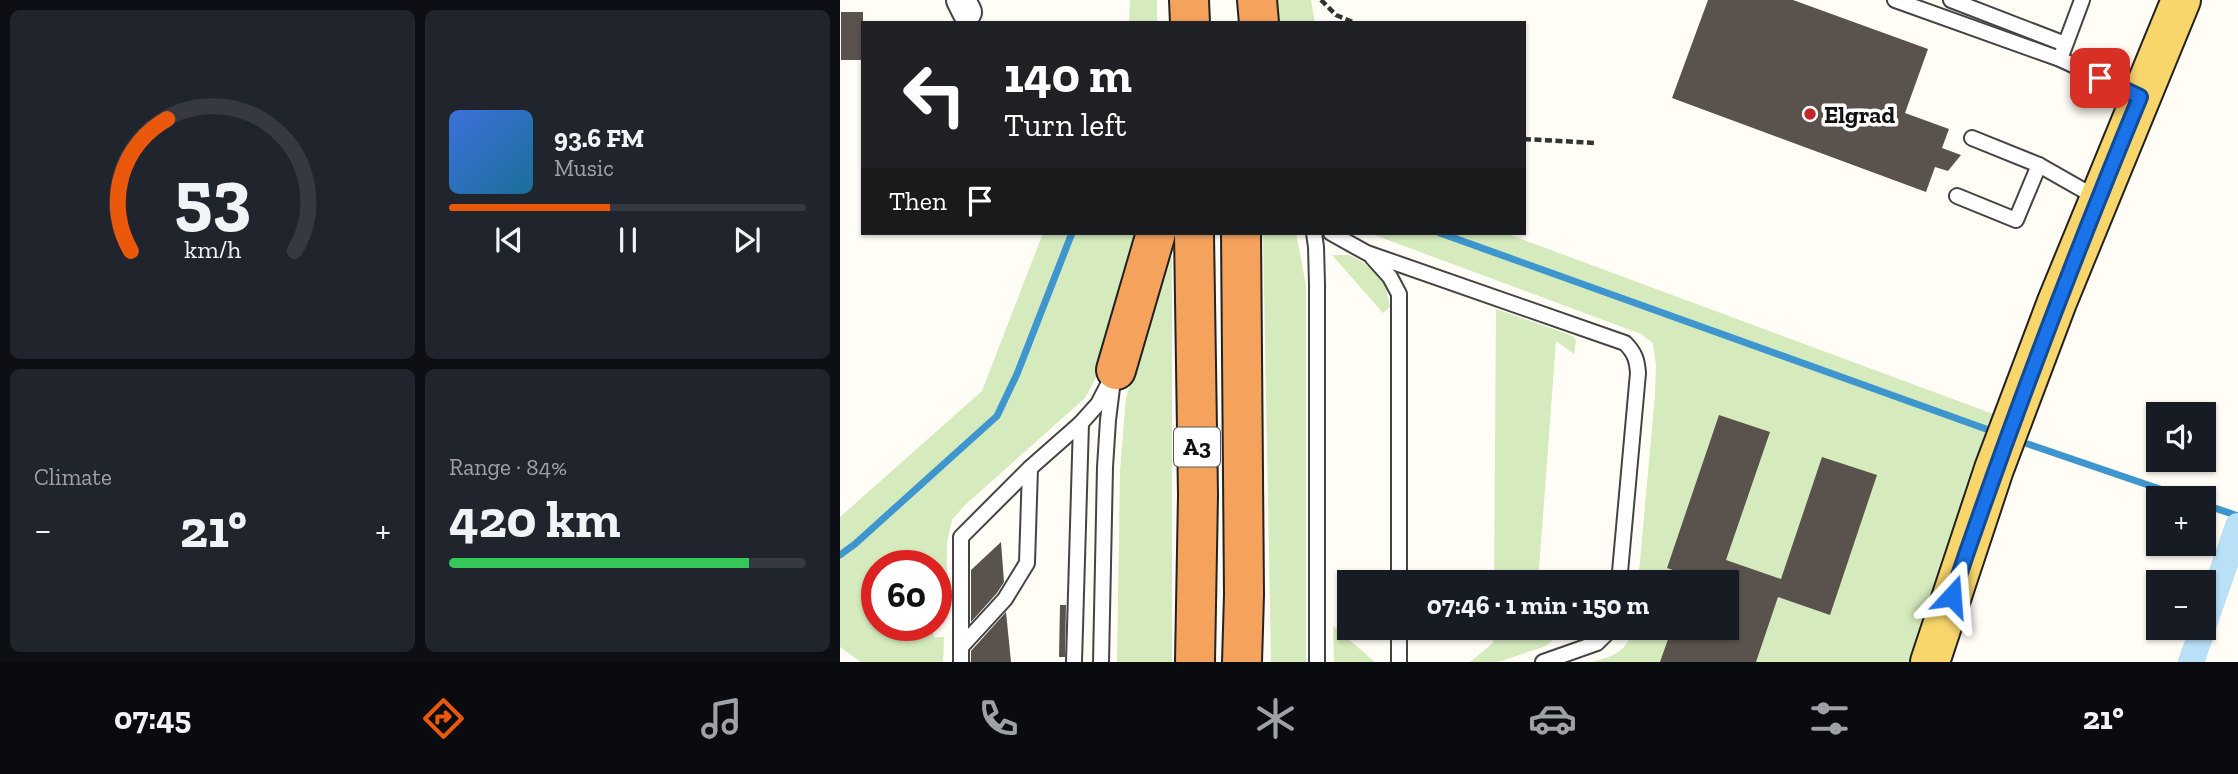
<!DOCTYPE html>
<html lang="en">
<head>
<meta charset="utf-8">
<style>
  :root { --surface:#171b24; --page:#20242c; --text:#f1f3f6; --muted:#9ea1a6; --line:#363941; --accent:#ea580c }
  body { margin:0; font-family:"Zilla Slab",serif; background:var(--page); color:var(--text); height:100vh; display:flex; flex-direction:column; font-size:26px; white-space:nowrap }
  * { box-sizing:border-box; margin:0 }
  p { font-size:23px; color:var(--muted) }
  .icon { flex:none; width:38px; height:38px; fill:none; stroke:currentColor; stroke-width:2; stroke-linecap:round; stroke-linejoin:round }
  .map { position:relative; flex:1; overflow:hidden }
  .sheet { display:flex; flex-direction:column; gap:10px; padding:10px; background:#0d0f14; width:840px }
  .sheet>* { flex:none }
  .banner { position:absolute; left:21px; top:21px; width:665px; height:214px; border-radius:0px; box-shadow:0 2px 5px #0004; background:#202124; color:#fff; overflow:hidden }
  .fabs { position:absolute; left:1306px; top:402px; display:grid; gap:14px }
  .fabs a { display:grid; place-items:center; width:70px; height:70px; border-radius:0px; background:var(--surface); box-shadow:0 2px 5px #0004; font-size:35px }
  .speed { position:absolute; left:21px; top:550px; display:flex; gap:14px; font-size:35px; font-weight:700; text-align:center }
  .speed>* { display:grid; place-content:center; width:91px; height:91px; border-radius:50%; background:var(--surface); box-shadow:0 2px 5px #0004; line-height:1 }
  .speed .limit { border:10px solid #d22; background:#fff; color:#111 }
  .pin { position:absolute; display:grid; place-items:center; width:60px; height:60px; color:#fff; margin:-30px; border-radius:14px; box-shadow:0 4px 10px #0006 }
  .me { position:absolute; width:77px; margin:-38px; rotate:19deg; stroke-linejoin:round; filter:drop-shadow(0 0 5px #0008) }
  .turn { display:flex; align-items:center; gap:24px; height:147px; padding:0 28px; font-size:32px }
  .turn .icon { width:91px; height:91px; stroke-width:2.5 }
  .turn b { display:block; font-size:49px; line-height:60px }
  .then { display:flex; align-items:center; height:66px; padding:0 28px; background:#0003; gap:14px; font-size:26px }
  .big { font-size:52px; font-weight:700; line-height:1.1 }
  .sheet .widget { flex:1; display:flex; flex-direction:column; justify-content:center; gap:10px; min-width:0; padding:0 24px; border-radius:10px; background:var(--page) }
  .sheet .dial { align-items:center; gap:0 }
  .dial svg { height:182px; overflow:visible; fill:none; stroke:var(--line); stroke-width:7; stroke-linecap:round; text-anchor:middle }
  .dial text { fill:var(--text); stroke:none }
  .song { display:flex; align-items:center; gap:21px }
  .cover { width:84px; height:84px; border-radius:10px; background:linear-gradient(135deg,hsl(220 70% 55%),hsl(200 70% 35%)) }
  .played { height:7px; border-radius:4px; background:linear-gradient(90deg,var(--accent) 45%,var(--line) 45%) }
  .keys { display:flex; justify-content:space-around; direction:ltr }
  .heat { display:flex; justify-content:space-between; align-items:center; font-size:38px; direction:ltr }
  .charge { height:10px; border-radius:5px; background:linear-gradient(90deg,#34c759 84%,var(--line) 0) }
  .sheet .tiles { flex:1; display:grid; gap:10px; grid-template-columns:repeat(2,1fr) }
  .trip { position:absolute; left:497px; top:570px; width:402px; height:70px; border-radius:0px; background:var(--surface); box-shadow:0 2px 5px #0004; font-weight:700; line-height:70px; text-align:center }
  .tab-bar { display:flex; height:112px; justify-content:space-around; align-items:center; background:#090b0e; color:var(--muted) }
  .tab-bar .icon { width:49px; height:49px }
  .tab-bar .on { color:var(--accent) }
  .tab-bar b { font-size:32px; color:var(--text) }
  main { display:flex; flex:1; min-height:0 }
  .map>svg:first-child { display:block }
  .green { fill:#d5ebbd }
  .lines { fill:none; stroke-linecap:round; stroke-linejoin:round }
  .stream { stroke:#3f96cf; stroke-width:7 }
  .canal { stroke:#b9e0f7; stroke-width:26 }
  .building { fill:#5a524d }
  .lane-casing { stroke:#444; stroke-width:18 }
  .street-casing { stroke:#444; stroke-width:32 }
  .primary-casing { stroke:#222; stroke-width:42 }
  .highway-casing { stroke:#222; stroke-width:42 }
  .path { stroke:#333; stroke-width:4.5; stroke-dasharray:7 3.5; stroke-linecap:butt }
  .lane { stroke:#fff; stroke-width:14 }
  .street { stroke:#fff; stroke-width:28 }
  .primary { stroke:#f9d66b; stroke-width:38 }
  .highway { stroke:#f5a25d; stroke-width:38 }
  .route-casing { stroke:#114b97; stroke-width:18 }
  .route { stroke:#1a73e8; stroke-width:12 }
  .poi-dot { fill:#c4262e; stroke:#fff; stroke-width:2.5 }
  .labels { text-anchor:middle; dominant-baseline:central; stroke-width:7; stroke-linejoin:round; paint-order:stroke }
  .shield { fill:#fff; stroke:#585858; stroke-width:2 }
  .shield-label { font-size:23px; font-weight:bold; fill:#111 }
  .poi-label { font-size:24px; font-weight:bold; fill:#111; stroke:#fff; text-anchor:start }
</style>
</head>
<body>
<main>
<section class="sheet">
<div class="tiles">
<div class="widget dial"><svg viewBox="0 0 100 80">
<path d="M14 69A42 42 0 1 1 86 69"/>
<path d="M14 69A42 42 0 0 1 30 11" stroke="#ea580c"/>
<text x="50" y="56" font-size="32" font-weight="700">53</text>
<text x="50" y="72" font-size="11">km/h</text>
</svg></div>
<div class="widget">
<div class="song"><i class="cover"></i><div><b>93.6 FM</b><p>Music</p></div></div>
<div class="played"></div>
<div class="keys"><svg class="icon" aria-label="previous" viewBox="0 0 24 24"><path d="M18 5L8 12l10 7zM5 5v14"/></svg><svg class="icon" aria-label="pause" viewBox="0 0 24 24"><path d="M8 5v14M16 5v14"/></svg><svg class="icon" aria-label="next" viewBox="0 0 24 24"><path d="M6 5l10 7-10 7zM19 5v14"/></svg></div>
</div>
<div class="widget"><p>Climate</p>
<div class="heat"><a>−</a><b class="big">21°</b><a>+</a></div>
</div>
<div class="widget"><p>Range · 84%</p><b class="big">420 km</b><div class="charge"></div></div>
</div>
</section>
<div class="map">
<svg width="1398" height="662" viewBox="0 0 1398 662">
  <rect width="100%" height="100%" fill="#fffdf5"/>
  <g class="green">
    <path d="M 290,0 L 317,0 L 317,23 L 289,23 Z"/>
    <path d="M 433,0 L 471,0 L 475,23 L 435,23 Z"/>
    <path d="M 203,233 L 303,233 C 287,289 275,347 245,398 L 124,506 L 112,520 L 107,542 L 107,598 L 96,599 L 96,565 L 37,565 L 37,625 L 92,625 L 94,637 L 104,637 L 103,662 L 21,662 L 0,647 L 0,517 L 142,391 Z"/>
    <path d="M 423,233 L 456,233 L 466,285 L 466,662 L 431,662 Z"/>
    <path d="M 529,233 L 665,233 L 1156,415 L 1071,662 L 752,662 C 776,655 785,653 794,628 L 887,628 L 887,583 L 798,583 L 815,395 L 816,366 L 813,343 L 801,334 Z"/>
    <path d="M 492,255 L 509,255 L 523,262 L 536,274 L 545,284 L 550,307 L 543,313 Z"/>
    <path d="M 332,257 L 332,662 L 277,662 L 280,471 L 286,398 L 326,261 Z"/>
    <path d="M 656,309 L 733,336 L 736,341 L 734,354 L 716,341 L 698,583 L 654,583 Z"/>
    <path d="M 493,626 L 535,662 L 494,662 Z"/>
    <path d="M 654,628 L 713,628 L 712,641 L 706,646 L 658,662 L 630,662 L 653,643 Z"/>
  </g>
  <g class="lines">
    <g class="stream">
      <path d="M 600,233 L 1146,429"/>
      <path d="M 1188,444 L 1349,499"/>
      <path d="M 1363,504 L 1398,516"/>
      <path d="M 0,555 L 15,544 L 157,416 L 177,374 L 232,233"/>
    </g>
    <g class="canal">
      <path d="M 1363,627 L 1398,526"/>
      <path d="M 1351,662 L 1363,628"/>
    </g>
  </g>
  <g class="building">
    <path d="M 868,0 L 953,0 L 1088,49 L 1065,113 L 1109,129 L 1102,148 L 1121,155 L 1108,171 L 1095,167 L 1086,192 L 832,98 Z"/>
    <rect x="1" y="12" width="22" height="48"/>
    <path d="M 879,415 L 930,432 L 886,560 L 941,579 L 982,457 L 1037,475 L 990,615 L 938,597 L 916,662 L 820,662 L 832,628 L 887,628 L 887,583 L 847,583 L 850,576 L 827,568 Z"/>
    <path d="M 161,542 L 164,582 L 157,593 L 131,622 L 131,570 Z"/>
    <path d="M 220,605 L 226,605 L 225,657 L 219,657 Z"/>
    <path d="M 166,612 L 171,662 L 131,662 L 131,651 Z"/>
  </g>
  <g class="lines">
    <defs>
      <g id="lane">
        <path d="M 1055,0 L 1220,59"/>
        <path d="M 1111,0 L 1225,44"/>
        <path d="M 1242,0 L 1220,59 L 1299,96"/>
        <path d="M 1132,138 L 1199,165 L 1257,198"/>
        <path d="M 1117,196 L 1176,220 L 1199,165"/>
        <path d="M 474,233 L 476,247 L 477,284 L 477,662"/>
        <path d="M 491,233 L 527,253 L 785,343 C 795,353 797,360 798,373 L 779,583"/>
        <path d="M 532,257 L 550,277 L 559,294 L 559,583"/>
        <path d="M 121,647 L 165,599 L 187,563 L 190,468"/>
        <path d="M 121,662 L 121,537 L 190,468 L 241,423 L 258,404 L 275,371"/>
        <path d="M 234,662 L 241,423"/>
        <path d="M 261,662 L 265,467 L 268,420 L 272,388"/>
        <path d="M 559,662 L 559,628"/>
        <path d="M 703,662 L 757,643 L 772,628"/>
      </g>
      <path id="street" d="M 121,0 L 127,12"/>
      <path id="primary" d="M 1090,662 L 1154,469 L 1217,302 L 1341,0"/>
      <g id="highway">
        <path d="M 349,0 L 350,23"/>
        <path d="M 417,0 L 419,23"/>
        <path d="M 354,233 L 358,495 L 355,662"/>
        <path d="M 401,233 L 404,595 L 402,662"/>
        <path d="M 276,370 L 316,233"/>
      </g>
    </defs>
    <use href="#lane" class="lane-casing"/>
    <use href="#street" class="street-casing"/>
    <use href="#primary" class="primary-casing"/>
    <use href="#highway" class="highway-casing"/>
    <g class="path">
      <path d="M 481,0 L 496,15 L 515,23"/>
      <path d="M 684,139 L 755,143"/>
    </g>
    <use href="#lane" class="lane"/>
    <use href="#street" class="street"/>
    <use href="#primary" class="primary"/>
    <use href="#highway" class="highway"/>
  </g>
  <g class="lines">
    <defs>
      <path id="route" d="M 1112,596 C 1169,427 1232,262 1300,97 L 1260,78"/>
    </defs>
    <use href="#route" class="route-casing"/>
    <use href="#route" class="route"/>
  </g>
  <circle class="poi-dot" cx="970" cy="114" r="7"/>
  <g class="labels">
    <rect class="shield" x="334" y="427.5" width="46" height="39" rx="5"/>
    <g class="shield-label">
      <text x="357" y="447">A3</text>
    </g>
    <g class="poi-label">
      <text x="984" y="114">Elgrad</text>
    </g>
  </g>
</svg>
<div class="fabs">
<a><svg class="icon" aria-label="sound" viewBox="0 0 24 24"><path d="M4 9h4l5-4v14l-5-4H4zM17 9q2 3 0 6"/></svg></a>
<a>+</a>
<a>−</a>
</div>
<div class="speed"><div class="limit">60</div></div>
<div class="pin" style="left:1260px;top:78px;background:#d93025"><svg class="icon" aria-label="arrive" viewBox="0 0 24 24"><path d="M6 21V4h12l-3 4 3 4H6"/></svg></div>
<svg class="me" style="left:1112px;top:596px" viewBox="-20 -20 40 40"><path d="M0-17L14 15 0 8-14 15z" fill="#1a73e8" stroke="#fff" stroke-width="4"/></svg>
<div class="trip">07:46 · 1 min · 150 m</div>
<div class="banner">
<div class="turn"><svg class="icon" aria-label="left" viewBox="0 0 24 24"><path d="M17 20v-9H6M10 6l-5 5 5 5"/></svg><div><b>140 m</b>Turn left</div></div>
<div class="then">Then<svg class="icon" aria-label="arrive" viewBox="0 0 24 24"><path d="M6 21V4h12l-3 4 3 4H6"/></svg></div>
</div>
</div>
</main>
<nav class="tab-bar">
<b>07:45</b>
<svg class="icon on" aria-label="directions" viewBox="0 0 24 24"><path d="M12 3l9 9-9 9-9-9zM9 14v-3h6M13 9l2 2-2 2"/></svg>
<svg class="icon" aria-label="music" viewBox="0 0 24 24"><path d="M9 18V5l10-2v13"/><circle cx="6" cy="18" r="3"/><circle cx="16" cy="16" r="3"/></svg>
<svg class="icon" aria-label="phone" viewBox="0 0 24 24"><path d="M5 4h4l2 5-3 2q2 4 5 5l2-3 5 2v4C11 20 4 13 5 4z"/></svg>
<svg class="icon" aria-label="climate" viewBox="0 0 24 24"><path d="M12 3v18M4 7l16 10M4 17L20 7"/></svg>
<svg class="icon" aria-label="car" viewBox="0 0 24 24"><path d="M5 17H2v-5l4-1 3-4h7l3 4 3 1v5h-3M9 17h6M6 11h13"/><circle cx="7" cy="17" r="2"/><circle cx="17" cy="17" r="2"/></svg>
<svg class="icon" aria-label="filters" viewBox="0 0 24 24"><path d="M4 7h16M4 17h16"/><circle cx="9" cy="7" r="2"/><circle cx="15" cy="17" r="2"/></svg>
<b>21°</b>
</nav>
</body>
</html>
